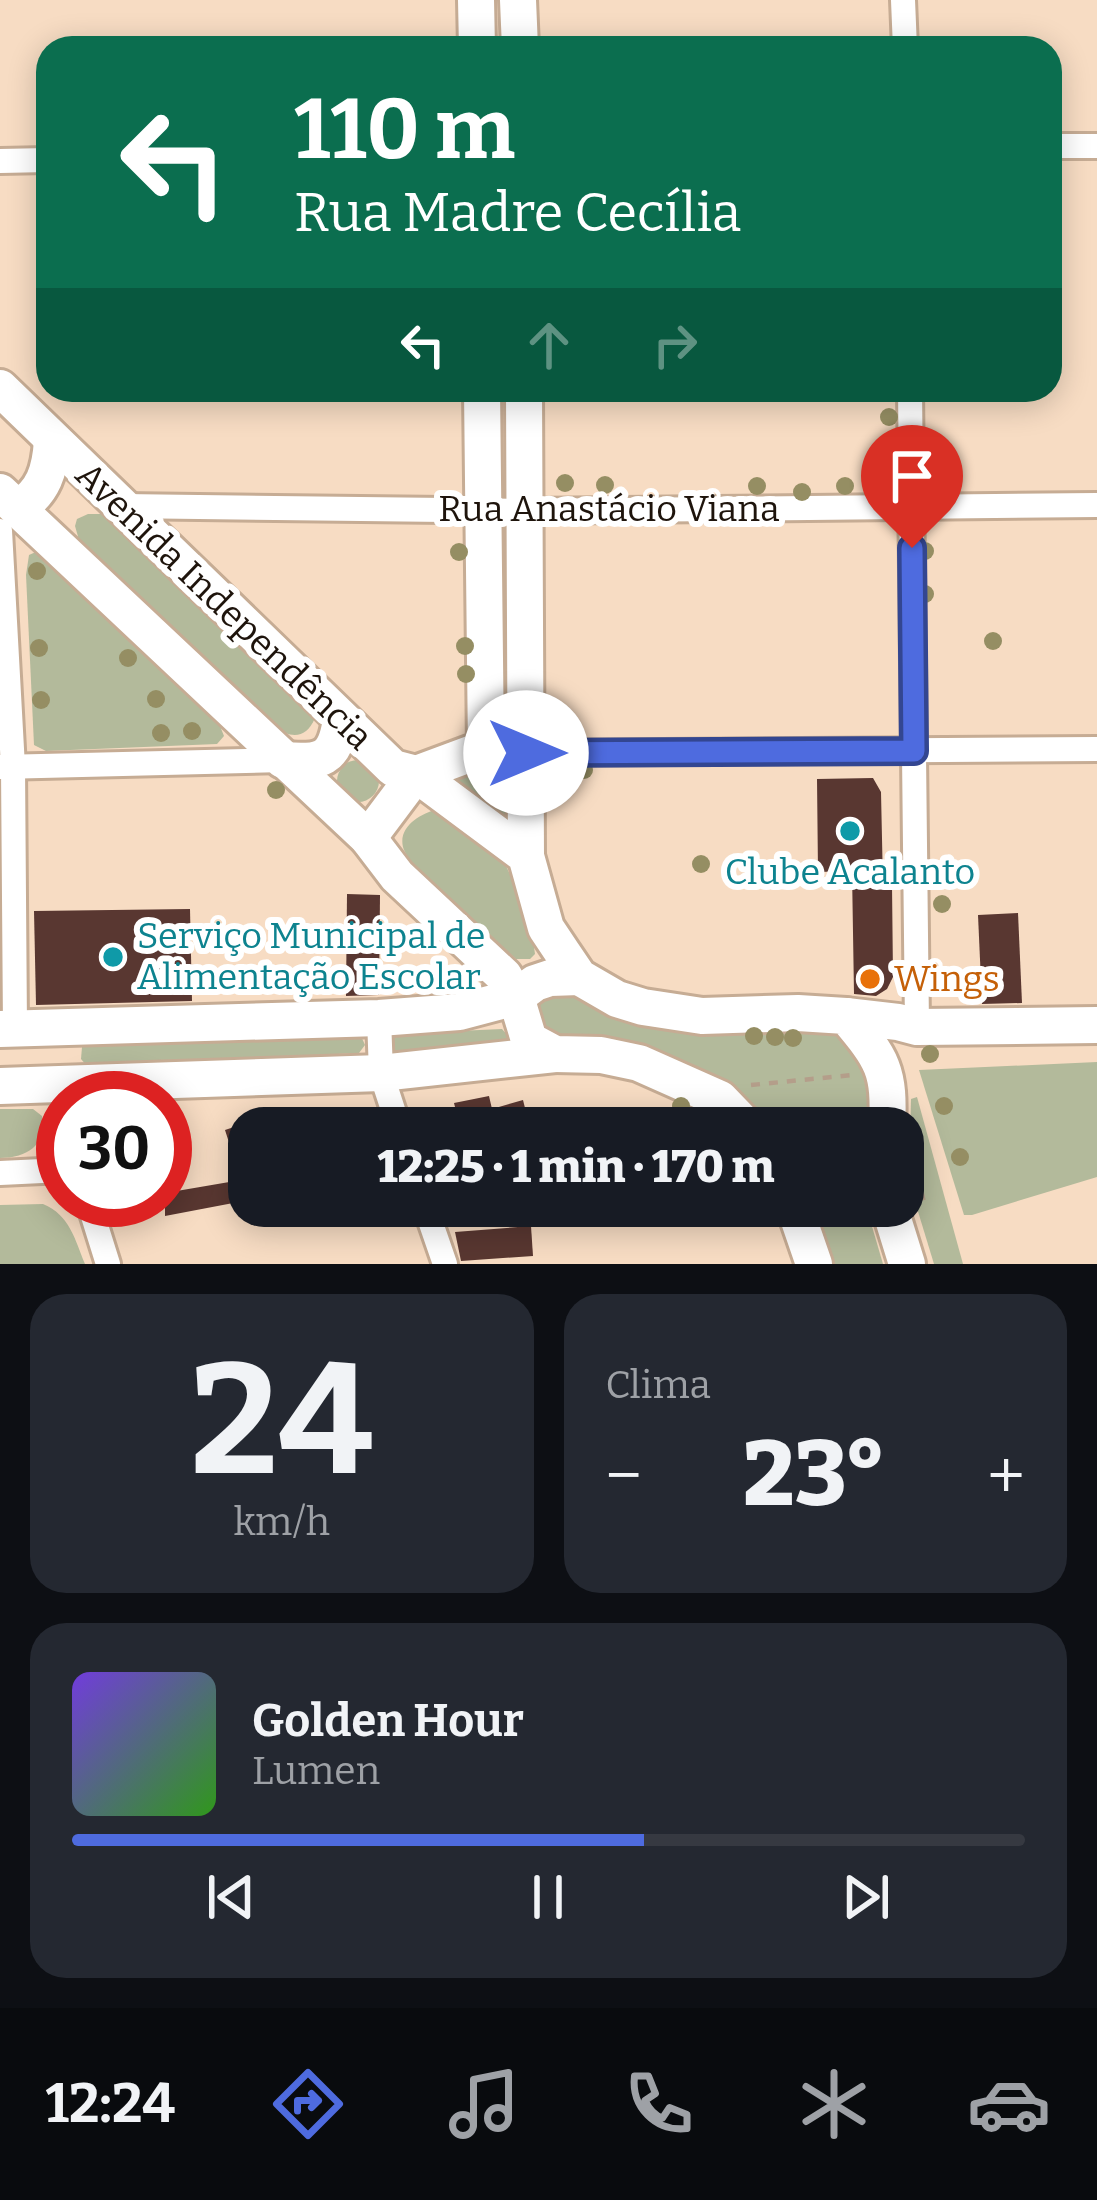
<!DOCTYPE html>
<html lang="pt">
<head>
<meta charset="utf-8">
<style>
  :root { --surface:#171b24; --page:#242831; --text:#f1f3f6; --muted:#9ea1a6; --line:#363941; --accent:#4e6bdf }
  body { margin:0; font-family:Bitter,serif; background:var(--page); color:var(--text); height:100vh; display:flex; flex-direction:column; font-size:45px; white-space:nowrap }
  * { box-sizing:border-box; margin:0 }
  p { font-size:39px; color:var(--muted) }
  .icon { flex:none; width:66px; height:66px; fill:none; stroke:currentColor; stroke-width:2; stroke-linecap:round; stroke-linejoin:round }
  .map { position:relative; height:1264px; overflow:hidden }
  .drawer { display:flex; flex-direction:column; gap:30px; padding:30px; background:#0d0f14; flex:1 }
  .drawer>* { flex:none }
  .guide { position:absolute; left:36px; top:36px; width:1026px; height:366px; border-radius:36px; box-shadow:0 6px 30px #0003; background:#0b6e4f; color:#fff; overflow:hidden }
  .speed { position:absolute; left:36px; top:1071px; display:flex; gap:24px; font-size:60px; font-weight:700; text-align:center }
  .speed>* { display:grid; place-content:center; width:156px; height:156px; border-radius:50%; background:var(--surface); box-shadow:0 6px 30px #0003; line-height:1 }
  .speed .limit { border:18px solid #d22; background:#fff; color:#111 }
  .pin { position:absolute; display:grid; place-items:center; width:102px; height:102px; color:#fff; margin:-123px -51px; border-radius:50% 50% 50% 0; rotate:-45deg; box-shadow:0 0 12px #0007 }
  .pin .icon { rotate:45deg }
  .me { position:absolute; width:132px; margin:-66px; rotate:90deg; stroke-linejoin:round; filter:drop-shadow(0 0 9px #0008) }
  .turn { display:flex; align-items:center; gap:42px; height:252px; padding:0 60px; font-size:54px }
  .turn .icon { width:156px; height:156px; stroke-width:2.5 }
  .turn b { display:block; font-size:84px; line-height:102px }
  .lanes { display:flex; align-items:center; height:114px; padding:0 60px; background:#0003; justify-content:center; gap:60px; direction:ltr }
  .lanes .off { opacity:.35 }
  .big { font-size:90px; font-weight:800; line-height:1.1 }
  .drawer .tile { flex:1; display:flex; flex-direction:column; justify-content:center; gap:18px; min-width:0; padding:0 42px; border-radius:36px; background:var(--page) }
  .drawer .dial { align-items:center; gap:0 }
  .dial b { font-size:156px; line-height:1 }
  .song { display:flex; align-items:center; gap:36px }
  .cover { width:144px; height:144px; border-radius:18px; background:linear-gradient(135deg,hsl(260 70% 55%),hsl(110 70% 35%)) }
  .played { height:12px; border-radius:6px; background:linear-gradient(90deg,var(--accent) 60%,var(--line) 60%) }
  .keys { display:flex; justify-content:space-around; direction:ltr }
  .heat { display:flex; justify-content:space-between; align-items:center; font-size:66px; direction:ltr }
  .drawer .tiles { flex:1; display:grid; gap:30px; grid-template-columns:1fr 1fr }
  .tile:last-child { grid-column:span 2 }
  .trip { position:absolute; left:228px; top:1107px; width:696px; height:120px; border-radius:36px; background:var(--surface); box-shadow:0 6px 30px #0003; font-weight:800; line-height:120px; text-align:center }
  .menu { display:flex; height:192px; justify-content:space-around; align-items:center; background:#090b0e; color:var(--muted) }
  .menu .icon { width:84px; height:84px }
  .menu .on { color:var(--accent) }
  .menu b { font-size:54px; color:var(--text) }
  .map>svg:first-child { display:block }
  .green { fill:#b3ba9b }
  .building { fill:#593731 }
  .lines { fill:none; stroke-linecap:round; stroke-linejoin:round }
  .street-casing { stroke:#c6ac94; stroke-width:30 }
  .secondary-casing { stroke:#c6ac94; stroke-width:42 }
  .path { stroke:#b49e8a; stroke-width:4.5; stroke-dasharray:9 9; stroke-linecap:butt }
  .street { stroke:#fff; stroke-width:24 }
  .secondary { stroke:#fff; stroke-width:36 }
  .tree { fill:#958e63 }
  .route-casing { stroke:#334691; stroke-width:30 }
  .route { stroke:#4e6bdf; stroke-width:21 }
  .culture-dot { fill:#0f9aa8; stroke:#fff; stroke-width:4.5 }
  .food-dot { fill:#e8710a; stroke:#fff; stroke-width:4.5 }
  .labels { text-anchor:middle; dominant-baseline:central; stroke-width:12; stroke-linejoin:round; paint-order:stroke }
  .street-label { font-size:36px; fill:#1e140c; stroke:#fff }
  .culture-label { font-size:36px; fill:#0d838f; stroke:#fff }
  .food-label { font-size:36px; fill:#c56008; stroke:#fff; text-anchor:start }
</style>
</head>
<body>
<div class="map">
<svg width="1097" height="1264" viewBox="0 0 1097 1264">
  <rect width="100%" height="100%" fill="#f7dcc3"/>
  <g class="green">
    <path d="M 88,514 L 101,514 L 123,523 L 315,718 C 306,739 292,738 274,728 L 79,540 L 75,526 L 77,519 Z"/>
    <path d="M 38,551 L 56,559 L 220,726 L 224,736 L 217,744 L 46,751 L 34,745 L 26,575 L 29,555 Z"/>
    <circle cx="358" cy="781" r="21"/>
    <path d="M 479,770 L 497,774 L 511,790 L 510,831 L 451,778 Z"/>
    <path d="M 437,809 L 503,859 L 513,881 L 522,917 L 532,933 L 535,954 L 530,959 L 516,959 C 493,938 410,874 403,847 C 398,826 421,814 437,809 Z"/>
    <path d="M 555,989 L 716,1025 L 837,1033 L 849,1043 L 871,1074 L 873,1128 L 775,1128 L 737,1093 L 546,1037 L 535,1007 L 537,999 Z"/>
    <path d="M 502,1029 L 510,1038 L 509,1045 L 393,1052 L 391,1034 Z"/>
    <path d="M 361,1036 L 365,1045 L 359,1053 L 87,1066 L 81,1059 L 82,1047 L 86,1042 Z"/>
    <path d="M 1097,1062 L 1097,1177 L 972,1215 L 964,1215 L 919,1070 Z"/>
    <path d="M 917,1097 L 963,1264 L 934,1264 L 909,1182 L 911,1099 Z"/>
    <path d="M 0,1109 L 33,1109 L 42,1116 C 47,1145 27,1158 0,1158 Z"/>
    <path d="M 43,1204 C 70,1215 75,1240 85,1264 L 0,1264 L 0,1205 Z"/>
    <path d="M 812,1206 L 866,1206 L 883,1264 L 831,1264 Z"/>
  </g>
  <g class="building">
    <path d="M 873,778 L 881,792 L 883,885 L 892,885 L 893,977 L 887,989 L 876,996 L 854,994 L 852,871 L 818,872 L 817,779 Z"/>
    <path d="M 347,894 L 380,895 L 379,995 L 346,996 Z"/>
    <path d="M 190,909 L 192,1001 L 36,1005 L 34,911 Z"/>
    <path d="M 1018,913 L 1022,1003 L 982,1004 L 978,915 Z"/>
    <path d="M 489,1096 L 492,1109 L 523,1100 L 530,1128 L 445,1128 L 445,1123 L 458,1119 L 454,1103 Z"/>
    <path d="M 249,1122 L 249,1200 L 165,1216 L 165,1193 L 241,1180 L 225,1130 Z"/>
    <path d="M 531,1226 L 533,1256 L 461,1261 L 455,1232 Z"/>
  </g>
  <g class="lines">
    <defs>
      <g id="street">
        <path d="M 903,0 L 905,48"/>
        <path d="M 1050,146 L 1097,146"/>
        <path d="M 0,161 L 48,160"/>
        <path d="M 910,390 L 917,1027"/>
        <path d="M 122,506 L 524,511 L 1097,505"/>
        <path d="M 0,531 L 13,767 L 15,1028"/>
        <path d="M 486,748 L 526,753 L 1097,749"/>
        <path d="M 0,767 L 283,760"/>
        <path d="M 379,1018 L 381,1073 L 399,1128"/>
        <path d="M 0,1173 L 63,1170"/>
        <path d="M 88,1200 L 108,1264"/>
        <path d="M 425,1206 L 445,1264"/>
      </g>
      <g id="secondary">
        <path d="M 476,0 L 477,48"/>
        <path d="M 518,0 L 520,48"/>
        <path d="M 0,388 L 393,768 L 416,774 L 526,856 L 546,928 L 562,952 L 579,977 L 617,999 L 643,1007 L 702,1016 L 798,1013 L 846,1016 C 883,1060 890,1070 887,1128"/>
        <path d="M 524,390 L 526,856"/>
        <path d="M 0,492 L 368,838 L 397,876 L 504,976 L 516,997 L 529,1040 L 555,1054 L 601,1055 L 639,1063 L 720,1099 L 748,1128"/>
        <path d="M 18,508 C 44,492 50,470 52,441"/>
        <path d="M 283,760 C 321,763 335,761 341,719"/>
        <path d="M 416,774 L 486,748 L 482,390"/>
        <path d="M 368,838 L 416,774"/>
        <path d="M 846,1016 L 898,1022 L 917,1027 L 1097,1025"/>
        <path d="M 0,1029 L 379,1018 L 459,1012 L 516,997 L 535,983 L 550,978 L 579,977"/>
        <path d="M 0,1086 L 381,1073 L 555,1054"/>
        <path d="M 794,1206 L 814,1264"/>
        <path d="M 889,1206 L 907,1264"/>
      </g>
    </defs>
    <use href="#street" class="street-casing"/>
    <use href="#secondary" class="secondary-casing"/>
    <g class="path">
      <path d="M 751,1085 L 853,1075"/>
      <path d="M 917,1174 L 925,1206"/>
    </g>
    <use href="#street" class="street"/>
    <use href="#secondary" class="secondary"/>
  </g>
  <g class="tree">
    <circle cx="889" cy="417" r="9"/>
    <circle cx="565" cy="483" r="9"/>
    <circle cx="605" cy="485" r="9"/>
    <circle cx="757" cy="486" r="9"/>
    <circle cx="845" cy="486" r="9"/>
    <circle cx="934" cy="487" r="9"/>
    <circle cx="802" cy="492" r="9"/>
    <circle cx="925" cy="551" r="9"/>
    <circle cx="459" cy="552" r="9"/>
    <circle cx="37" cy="571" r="9"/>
    <circle cx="925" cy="594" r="9"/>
    <circle cx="993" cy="641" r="9"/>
    <circle cx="465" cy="646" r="9"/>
    <circle cx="39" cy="648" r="9"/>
    <circle cx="128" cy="658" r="9"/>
    <circle cx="466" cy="674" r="9"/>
    <circle cx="156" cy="699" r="9"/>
    <circle cx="41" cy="700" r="9"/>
    <circle cx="192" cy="731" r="9"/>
    <circle cx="161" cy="733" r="9"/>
    <circle cx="584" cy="770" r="9"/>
    <circle cx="276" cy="790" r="9"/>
    <circle cx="701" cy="864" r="9"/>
    <circle cx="942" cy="904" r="9"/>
    <circle cx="754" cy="1036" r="9"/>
    <circle cx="775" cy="1037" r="9"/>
    <circle cx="793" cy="1038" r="9"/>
    <circle cx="930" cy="1054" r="9"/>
    <circle cx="681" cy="1106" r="9"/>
    <circle cx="944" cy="1106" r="9"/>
    <circle cx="960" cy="1157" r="9"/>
  </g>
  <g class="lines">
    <defs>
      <path id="route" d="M 526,753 L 914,751 L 912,548"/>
    </defs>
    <use href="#route" class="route-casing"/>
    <use href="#route" class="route"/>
  </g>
  <g class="culture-dot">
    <circle cx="850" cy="831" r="12"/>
    <circle cx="113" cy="957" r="12"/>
  </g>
  <circle class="food-dot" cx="870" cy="979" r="12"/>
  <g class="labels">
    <g class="street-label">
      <text x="609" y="509">Rua Anastácio Viana</text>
      <text transform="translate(224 606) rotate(44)">Avenida Independência</text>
    </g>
    <g class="culture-label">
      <text x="850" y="872">Clube Acalanto</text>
      <text x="137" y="936" text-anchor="start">Serviço Municipal de<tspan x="137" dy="41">Alimentação Escolar</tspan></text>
    </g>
    <g class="food-label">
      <text x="894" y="979">Wings</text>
    </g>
  </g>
</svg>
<div class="speed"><div class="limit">30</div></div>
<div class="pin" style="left:912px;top:548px;background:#d93025"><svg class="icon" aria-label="arrive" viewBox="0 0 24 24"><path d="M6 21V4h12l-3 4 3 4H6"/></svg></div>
<svg class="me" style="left:526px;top:753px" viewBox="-20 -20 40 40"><circle r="19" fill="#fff"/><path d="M0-13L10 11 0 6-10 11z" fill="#4e6bdf"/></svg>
<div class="trip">12:25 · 1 min · 170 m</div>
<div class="guide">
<div class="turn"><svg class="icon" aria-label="left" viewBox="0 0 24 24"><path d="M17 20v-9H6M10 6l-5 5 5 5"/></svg><div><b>110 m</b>Rua Madre Cecília</div></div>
<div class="lanes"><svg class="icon" aria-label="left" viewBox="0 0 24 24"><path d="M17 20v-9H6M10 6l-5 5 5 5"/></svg><svg class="icon off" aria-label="ahead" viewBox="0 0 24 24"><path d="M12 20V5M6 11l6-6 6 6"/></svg><svg class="icon off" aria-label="right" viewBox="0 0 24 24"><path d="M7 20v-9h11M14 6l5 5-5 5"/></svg></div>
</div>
</div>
<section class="drawer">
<div class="tiles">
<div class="tile dial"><b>24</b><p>km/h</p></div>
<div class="tile"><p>Clima</p>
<div class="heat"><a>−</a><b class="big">23°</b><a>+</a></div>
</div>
<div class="tile">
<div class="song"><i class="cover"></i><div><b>Golden Hour</b><p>Lumen</p></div></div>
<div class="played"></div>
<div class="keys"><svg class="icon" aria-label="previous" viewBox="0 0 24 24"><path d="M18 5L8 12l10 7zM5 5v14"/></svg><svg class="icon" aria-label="pause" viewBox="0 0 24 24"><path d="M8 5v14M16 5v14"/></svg><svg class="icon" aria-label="next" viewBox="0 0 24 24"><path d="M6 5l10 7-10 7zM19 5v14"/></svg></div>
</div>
</div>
</section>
<nav class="menu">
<b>12:24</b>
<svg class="icon on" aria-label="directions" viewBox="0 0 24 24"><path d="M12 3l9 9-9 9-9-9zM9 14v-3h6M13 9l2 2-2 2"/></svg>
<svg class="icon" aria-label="music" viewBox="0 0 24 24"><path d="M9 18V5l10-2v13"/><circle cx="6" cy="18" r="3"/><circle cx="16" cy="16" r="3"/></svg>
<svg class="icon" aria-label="phone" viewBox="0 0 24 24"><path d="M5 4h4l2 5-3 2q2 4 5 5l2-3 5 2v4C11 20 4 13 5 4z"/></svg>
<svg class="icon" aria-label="climate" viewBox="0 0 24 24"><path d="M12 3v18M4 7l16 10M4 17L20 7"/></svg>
<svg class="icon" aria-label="car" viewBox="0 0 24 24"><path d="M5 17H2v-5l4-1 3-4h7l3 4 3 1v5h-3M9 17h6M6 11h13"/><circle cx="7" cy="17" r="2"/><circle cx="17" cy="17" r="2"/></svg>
</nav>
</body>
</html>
